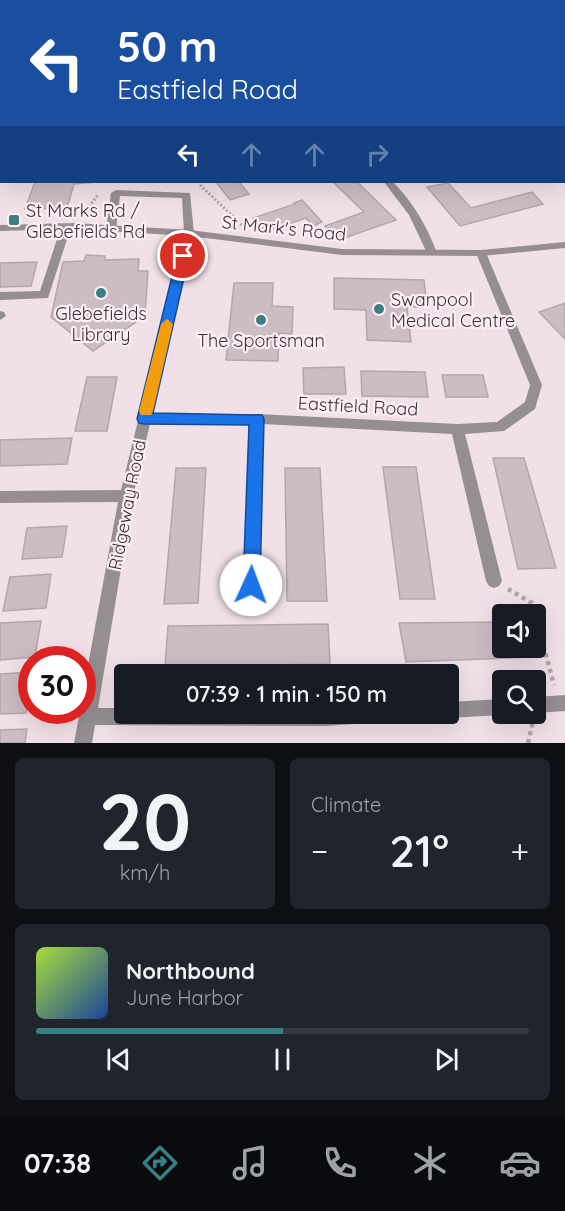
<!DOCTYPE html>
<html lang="en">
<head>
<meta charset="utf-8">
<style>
  :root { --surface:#171b24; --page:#20242c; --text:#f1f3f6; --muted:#9ea1a6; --line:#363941; --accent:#388084 }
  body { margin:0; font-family:Quicksand,sans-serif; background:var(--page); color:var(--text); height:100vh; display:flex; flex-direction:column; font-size:22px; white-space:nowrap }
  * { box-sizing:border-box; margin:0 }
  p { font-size:20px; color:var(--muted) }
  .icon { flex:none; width:33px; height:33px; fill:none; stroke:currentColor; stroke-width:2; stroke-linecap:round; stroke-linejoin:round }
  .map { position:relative; height:743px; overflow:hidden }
  .drawer { display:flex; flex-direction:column; gap:15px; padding:15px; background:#0d0f14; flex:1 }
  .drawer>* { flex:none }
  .hud { position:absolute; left:0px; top:0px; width:566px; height:183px; box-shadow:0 6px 24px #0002; background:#1a4fa0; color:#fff; overflow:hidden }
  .controls { position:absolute; left:492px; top:604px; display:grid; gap:12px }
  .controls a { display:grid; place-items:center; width:54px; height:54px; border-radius:6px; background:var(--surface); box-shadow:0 6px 24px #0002; font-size:30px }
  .speed { position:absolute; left:18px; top:646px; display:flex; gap:12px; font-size:30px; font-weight:700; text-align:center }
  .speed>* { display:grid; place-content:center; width:78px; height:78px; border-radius:50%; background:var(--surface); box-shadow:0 6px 24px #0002; line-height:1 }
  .speed .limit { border:9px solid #d22; background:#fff; color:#111 }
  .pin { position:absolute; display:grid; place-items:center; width:51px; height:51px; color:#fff; margin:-26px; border:3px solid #fff; border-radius:50%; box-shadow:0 2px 6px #0007 }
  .me { position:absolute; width:66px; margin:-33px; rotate:2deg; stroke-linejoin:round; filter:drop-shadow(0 0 4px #0008) }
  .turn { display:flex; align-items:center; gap:21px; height:126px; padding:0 18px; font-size:27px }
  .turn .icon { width:78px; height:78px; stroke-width:2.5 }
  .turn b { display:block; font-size:42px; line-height:51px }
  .lanes { display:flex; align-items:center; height:57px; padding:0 18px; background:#0003; justify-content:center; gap:30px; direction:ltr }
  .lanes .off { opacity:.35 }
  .big { font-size:45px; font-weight:600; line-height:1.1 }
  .drawer .card { flex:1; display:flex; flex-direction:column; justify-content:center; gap:9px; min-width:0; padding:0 21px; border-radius:9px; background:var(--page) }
  .drawer .dial { align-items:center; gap:0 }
  .dial b { font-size:78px; line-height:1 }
  .song { display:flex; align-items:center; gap:18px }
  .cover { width:72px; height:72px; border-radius:9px; background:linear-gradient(135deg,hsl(80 70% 55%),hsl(220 70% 35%)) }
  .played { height:6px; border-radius:3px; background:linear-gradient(90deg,var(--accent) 50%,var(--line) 50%) }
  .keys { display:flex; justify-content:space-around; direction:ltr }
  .heat { display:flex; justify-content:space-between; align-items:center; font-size:33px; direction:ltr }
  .drawer .tiles { flex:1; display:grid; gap:15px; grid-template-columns:1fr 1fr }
  .card:last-child { grid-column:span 2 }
  .trip { position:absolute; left:114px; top:664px; width:345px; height:60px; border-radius:6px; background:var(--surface); box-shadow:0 6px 24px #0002; font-weight:600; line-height:60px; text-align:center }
  .dock { display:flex; height:96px; justify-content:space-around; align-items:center; background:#090b0e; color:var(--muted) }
  .dock .icon { width:42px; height:42px }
  .dock .current { color:var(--accent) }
  .dock b { font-size:27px; color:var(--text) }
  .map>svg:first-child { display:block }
  .building { fill:#ccbcc3; stroke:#b5a5ac; stroke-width:1.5 }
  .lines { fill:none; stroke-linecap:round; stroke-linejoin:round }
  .path-far1 { stroke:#b2a5aa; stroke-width:3; stroke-dasharray:2 2; stroke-linecap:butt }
  .path { stroke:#b2a5aa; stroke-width:4.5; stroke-dasharray:4 4; stroke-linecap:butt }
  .service { fill:#968f91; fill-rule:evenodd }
  .minor { fill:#968f91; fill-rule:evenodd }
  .tertiary { fill:#968f91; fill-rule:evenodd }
  .secondary { fill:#6f6569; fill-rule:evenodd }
  .route { fill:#1a73e8; stroke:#114b97; stroke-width:1.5 }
  .slow { fill:#f59e0b }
  .poi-dot { fill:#388084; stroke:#ffeef5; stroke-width:2 }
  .labels { text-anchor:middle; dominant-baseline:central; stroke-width:4.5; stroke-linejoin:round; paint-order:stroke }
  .poi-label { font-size:18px; fill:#393235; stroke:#ffeef5; text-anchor:start }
  .street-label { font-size:18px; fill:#393235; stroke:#ffeef5 }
</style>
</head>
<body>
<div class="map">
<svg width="565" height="743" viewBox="0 0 565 743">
  <rect width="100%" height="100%" fill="#f1e0e7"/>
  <g class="building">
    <path d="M 35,182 L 97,182 L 74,184 L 67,208 L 25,209 Z"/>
    <path d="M 216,182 L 239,182 L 249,194 L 230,200 Z"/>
    <path d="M 333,182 L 357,182 L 396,220 L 339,240 L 325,226 L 364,212 Z"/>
    <path d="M 448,183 L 471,208 L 532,192 L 543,204 L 460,226 L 427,187 Z"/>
    <path d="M 302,200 L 322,222 L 313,226 L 306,218 L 264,232 L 253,218 L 295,204 L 294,203 Z"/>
    <path d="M 86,255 L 105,256 L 105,260 L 139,259 L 138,271 L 148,271 L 145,316 L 93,351 L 51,317 L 63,262 L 84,261 Z"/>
    <path d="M 37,262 L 31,286 L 0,287 L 0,263 Z"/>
    <path d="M 334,278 L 424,280 L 427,307 L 407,307 L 411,342 L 367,340 L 366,310 L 334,309 Z"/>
    <path d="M 234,283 L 273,283 L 272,306 L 293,307 L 292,334 L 279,333 L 278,361 L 226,360 Z"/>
    <path d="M 565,303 L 565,339 L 539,312 Z"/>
    <path d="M 344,367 L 346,394 L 304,394 L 303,368 Z"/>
    <path d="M 361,371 L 425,372 L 428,397 L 362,396 Z"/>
    <path d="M 442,375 L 483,375 L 488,397 L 446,397 Z"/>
    <path d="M 87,377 L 117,377 L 107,431 L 75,431 Z"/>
    <path d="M 72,438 L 67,464 L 0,466 L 0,440 Z"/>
    <path d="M 493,458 L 524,458 L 556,568 L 518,569 Z"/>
    <path d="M 383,467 L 416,467 L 435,599 L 400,599 Z"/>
    <path d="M 176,468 L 206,468 L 198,603 L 164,604 Z"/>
    <path d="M 285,468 L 320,468 L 327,601 L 287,601 Z"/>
    <path d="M 67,526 L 62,557 L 22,559 L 27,528 Z"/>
    <path d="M 51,574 L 46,608 L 3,611 L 10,577 Z"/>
    <path d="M 41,621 L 35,657 L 0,660 L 0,623 Z"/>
    <path d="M 502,622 L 502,648 L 531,648 L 533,657 L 406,662 L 399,623 Z"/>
    <path d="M 328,624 L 330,664 L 165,666 L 168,626 Z"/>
    <path d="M 32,672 L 26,713 L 0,714 L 0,674 Z"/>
    <path d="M 27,729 L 25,743 L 0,743 L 0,730 Z"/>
  </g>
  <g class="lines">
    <g class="path-far1">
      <path d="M 200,185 L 242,225"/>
      <path d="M 84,213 L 98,195"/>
    </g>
    <g class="path">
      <path d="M 508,589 L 532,603 L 554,685"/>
      <path d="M 528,743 L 533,721"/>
    </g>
    <g class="service">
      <rect x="0" y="67" width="2" height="6"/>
      <rect x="564" y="144" width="1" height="6"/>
      <path d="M 116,190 L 190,193 L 194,233 L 189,236 L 184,233 L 182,198 L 120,196 L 116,229 L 111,232 L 107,231 L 106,229 L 111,193 Z"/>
      <path d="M 66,224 L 71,227 L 48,298 L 0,300 L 0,292 L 40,291 L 61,227 Z"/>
    </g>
    <g class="minor">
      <path d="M 0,16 L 2,16 L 0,21 Z"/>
      <rect x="564" y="124" width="1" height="6"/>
      <rect x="0" y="138" width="2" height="6"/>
      <path d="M 384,182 L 393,182 C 413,202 427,226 437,253 L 436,255 L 428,255 L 409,215 Z"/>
      <path d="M 189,230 L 194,233 L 152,414 L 257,414 L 457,424 L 497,422 L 525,402 L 530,385 L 476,253 L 481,250 L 486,253 L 542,385 L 535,409 L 504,431 L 465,434 L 502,581 L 499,586 L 494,588 L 489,586 L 486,581 L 452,434 L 263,424 L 259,585 L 256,590 L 251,592 L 246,590 L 243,585 L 250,424 L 150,424 L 133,496 L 98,708 L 124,708 L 124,714 L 390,714 L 388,720 L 382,722 L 325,726 L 95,725 L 92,743 L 74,743 L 80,711 L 82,711 L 82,698 L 118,502 L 0,503 L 0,491 L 121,490 L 184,233 Z"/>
      <path d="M 0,311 L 4,312 L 6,316 L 0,320 Z"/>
      <path d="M 565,695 L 565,711 L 536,713 L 536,697 Z"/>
      <path d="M 502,699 L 502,714 L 505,714 L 502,715 L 448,718 L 441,714 L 448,714 L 448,702 Z"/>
    </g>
    <path class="tertiary" d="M 74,223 L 189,230 L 342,249 L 481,250 L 565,242 L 565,248 L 481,256 L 342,255 L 189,236 L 74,229 L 0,231 L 0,225 Z"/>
    <g class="secondary">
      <path d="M 526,0 L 533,0 L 534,2 L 527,2 Z"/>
      <rect x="564" y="27" width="1" height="5"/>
    </g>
  </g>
  <path class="route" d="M 183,252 L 189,256 L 153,413 L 262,415 L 264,419 L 260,585 L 257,591 L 251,594 L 245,591 L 243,585 L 249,425 L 144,424 L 139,423 L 137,419 L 177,256 Z"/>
  <path class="slow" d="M 167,319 L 173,324 L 153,411 L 151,415 L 141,415 L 139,411 L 161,324 Z"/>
  <g class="poi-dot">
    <rect x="8" y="214" width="12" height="12" rx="3"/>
    <circle cx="101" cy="293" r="6"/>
    <circle cx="379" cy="309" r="6"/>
    <circle cx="261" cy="320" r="6"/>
  </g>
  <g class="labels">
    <g class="poi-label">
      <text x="26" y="210">St Marks Rd /<tspan x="26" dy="21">Glebefields Rd</tspan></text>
      <text x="391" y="299">Swanpool<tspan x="391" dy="21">Medical Centre</tspan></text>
      <text x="101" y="313" text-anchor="middle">Glebefields<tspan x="101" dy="21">Library</tspan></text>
      <text x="261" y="340" text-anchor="middle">The Sportsman</text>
    </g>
    <g class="street-label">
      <text transform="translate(284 228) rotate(6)">St Mark's Road</text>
      <text transform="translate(358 406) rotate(3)">Eastfield Road</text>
      <text transform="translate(127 505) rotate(-79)">Ridgeway Road</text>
    </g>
  </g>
</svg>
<div class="controls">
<a><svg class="icon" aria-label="sound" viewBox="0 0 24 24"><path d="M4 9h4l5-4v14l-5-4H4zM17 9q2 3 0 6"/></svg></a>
<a><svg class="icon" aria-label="search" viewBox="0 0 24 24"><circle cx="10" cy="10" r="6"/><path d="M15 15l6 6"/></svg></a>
</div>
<div class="speed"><div class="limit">30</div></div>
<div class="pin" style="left:183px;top:256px;background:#d93025"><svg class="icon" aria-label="arrive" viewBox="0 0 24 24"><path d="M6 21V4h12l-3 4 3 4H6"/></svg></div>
<svg class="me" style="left:251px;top:585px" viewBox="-20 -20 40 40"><circle r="19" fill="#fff"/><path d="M0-13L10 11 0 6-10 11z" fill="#1a73e8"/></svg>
<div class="trip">07:39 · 1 min · 150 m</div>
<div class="hud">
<div class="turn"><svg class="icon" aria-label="left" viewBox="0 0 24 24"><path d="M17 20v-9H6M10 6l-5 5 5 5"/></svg><div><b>50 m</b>Eastfield Road</div></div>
<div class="lanes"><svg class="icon" aria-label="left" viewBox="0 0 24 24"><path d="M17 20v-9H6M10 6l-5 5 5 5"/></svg><svg class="icon off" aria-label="ahead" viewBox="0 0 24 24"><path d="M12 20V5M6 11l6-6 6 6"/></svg><svg class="icon off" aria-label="ahead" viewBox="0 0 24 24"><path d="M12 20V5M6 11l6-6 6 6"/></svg><svg class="icon off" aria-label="right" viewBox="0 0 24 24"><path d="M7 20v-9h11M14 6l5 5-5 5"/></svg></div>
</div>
</div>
<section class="drawer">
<div class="tiles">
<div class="card dial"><b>20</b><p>km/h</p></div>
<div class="card"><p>Climate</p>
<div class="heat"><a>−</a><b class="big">21°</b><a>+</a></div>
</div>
<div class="card">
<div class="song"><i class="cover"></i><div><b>Northbound</b><p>June Harbor</p></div></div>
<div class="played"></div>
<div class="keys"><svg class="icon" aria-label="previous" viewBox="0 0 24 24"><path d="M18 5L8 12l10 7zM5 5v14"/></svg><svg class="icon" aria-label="pause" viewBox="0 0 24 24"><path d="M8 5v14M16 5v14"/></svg><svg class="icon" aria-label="next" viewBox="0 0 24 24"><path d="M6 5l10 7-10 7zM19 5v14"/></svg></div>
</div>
</div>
</section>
<nav class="dock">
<b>07:38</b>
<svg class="icon current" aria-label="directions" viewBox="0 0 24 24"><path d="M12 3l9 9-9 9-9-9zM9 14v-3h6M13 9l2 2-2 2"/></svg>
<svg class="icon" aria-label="music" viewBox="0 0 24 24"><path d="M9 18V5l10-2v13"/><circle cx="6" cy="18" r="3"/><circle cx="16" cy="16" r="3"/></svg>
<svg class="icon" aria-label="phone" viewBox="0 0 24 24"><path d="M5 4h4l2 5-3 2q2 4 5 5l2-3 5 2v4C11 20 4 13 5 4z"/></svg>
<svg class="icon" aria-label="climate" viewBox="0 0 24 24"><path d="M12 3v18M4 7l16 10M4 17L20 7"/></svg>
<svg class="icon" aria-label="car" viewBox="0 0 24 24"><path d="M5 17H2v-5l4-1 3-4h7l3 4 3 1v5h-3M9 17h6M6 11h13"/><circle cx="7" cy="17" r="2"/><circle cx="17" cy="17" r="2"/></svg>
</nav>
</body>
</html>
